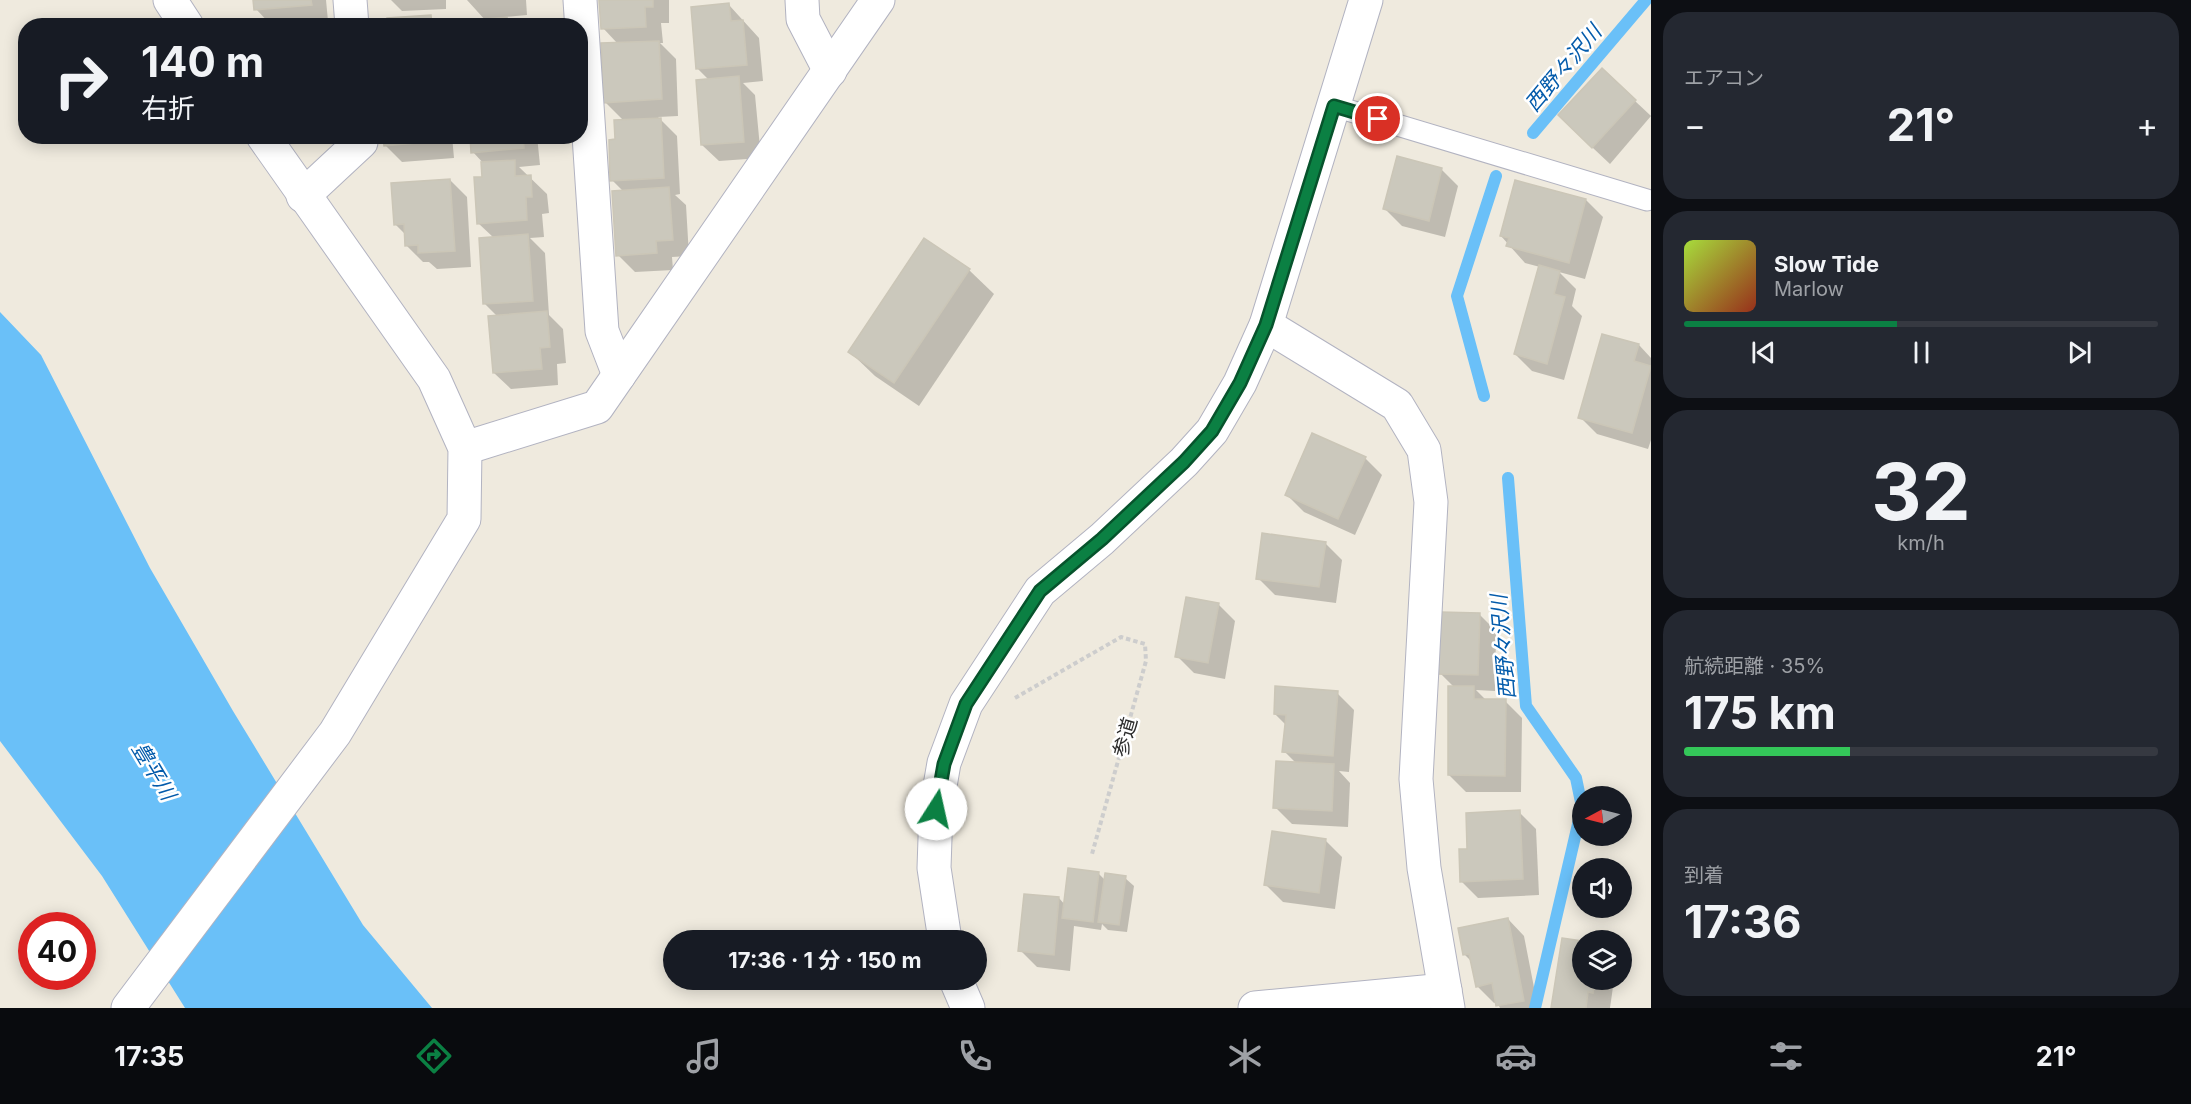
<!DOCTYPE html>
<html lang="ja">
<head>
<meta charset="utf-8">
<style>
  :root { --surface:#171b24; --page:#242831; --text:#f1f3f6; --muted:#9ea1a6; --line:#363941; --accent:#0b8043 }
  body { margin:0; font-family:Inter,"Noto Sans JP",sans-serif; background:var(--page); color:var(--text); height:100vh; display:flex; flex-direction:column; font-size:22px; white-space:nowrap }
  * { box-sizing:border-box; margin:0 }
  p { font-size:20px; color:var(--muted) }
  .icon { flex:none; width:33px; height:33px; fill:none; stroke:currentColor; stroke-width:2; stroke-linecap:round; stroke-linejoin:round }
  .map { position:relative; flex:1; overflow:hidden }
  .side { display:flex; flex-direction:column; gap:12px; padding:12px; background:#0d0f14; width:540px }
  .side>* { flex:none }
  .hud { position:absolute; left:18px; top:18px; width:570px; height:126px; border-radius:24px; box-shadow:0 3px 15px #0003; background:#171b24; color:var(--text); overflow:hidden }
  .needle { width:39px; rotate:263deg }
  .fabs { position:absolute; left:1572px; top:786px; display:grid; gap:12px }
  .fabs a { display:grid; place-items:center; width:60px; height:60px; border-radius:50%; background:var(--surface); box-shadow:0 3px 15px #0003; font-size:30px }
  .speed { position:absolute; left:18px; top:912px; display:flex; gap:12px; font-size:30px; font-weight:700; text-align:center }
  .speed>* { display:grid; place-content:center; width:78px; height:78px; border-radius:50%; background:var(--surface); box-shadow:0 3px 15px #0003; line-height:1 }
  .speed .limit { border:9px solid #d22; background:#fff; color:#111 }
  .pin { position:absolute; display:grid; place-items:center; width:51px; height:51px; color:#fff; margin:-26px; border:3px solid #fff; border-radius:50%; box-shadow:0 2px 6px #0007 }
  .me { position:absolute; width:66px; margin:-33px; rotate:10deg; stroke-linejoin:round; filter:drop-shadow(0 0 4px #0008) }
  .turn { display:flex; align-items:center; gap:21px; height:126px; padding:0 24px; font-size:27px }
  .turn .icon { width:78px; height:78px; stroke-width:2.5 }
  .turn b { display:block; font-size:42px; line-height:51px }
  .big { font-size:45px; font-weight:700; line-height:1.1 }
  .side .card { flex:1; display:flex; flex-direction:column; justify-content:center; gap:9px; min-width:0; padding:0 21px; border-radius:24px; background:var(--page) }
  .side .dial { align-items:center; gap:0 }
  .dial b { font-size:78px; line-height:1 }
  .song { display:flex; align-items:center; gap:18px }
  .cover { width:72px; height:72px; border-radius:9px; background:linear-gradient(135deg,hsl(80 70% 55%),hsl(10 70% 35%)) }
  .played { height:6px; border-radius:3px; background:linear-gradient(90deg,var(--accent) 45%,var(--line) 45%) }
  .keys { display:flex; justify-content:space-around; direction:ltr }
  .heat { display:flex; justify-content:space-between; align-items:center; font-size:33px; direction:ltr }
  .charge { height:9px; border-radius:4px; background:linear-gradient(90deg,#34c759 35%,var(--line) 0) }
  .trip { position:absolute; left:663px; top:930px; width:324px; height:60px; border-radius:30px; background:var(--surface); box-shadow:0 3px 15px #0003; font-weight:700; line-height:60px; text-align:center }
  .tab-bar { display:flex; height:96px; justify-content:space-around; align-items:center; background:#090b0e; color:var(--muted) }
  .tab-bar .icon { width:42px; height:42px }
  .tab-bar .active { color:var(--accent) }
  .tab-bar b { font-size:27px; color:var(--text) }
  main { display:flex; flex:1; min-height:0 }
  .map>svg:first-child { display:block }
  .water { fill:#6ac0f8 }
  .shadow { fill:#0003 }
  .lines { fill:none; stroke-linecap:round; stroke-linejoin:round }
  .stream { stroke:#6ac0f8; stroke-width:12 }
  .building { fill:#cbc8bc; stroke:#cbc6b7; stroke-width:1.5 }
  .lane-casing { stroke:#b2b3c1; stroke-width:23 }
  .street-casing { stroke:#b2b3c1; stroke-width:35 }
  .secondary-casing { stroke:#b2b3c1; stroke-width:35 }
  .path { stroke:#cdcdcd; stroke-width:4; stroke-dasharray:4.5 3; stroke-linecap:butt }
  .lane { stroke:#fff; stroke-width:21 }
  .street { stroke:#fff; stroke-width:33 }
  .secondary { stroke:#fff; stroke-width:33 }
  .route-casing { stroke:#07532c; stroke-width:15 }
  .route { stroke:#0b8043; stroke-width:10 }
  .labels { text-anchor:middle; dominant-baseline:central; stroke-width:5; stroke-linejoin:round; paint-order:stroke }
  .street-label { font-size:20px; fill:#2d2d2d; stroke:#fff }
  .water-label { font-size:21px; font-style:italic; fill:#035bab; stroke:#fff }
</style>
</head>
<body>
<main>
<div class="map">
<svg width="1651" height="1008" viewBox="0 0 1651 1008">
  <rect width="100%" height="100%" fill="#efeade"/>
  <path class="water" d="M 0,312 L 41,355 L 150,568 L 233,711 L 363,925 L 432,1008 L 185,1008 L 102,876 L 0,741 Z"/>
  <g class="shadow">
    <path d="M 255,0 L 326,0 L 328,21 L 272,26 L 256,9 Z"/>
    <path d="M 391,0 L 446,0 L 446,9 L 402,11 Z"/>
    <path d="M 467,0 L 526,0 L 527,15 L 505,17 L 513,26 L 466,26 L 486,21 Z"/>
    <path d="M 601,0 L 669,0 L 669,23 L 661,23 L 663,43 L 660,43 L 676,59 L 678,116 L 658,117 L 677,136 L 680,194 L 675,195 L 686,205 L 689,256 L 672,257 L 673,270 L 635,272 L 618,255 L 623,191 L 612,180 L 616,141 L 624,121 L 605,102 L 618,44 L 603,28 Z"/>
    <path d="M 729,5 L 759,38 L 763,81 L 743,83 L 755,95 L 761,158 L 719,161 L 702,145 L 709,80 L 697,68 Z"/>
    <path d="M 430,16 L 439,26 L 389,26 Z"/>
    <path d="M 1602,70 L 1651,116 L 1610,164 L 1576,132 Z"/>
    <path d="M 385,136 L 452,136 L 454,158 L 402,162 L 385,145 Z"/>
    <path d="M 472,136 L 537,136 L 540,165 L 519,167 L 547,194 L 549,213 L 542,214 L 544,237 L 530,238 L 545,253 L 549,315 L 563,329 L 566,363 L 557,364 L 558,385 L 511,389 L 494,373 L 497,316 L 485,304 L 494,238 L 478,223 L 484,164 L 473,152 Z"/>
    <path d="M 1441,169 L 1458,186 L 1445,237 L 1402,226 L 1385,209 Z"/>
    <path d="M 450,180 L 467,197 L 471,267 L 437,269 L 429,262 L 423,262 L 406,245 L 406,235 L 395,224 Z"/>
    <path d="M 1516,182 L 1586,200 L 1603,217 L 1585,279 L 1559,272 L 1576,289 L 1572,306 L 1582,316 L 1564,380 L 1532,371 L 1515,354 L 1540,267 L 1525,263 L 1501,236 Z"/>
    <path d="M 925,240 L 969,270 L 994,294 L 919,406 L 875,376 L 850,352 Z"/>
    <path d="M 1639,345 L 1651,358 L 1651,440 L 1648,449 L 1597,434 L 1580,417 Z"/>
    <path d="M 1313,435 L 1365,458 L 1382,475 L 1355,535 L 1304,512 L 1287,495 Z"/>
    <path d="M 1325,543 L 1342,560 L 1336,603 L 1275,595 L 1258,578 Z"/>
    <path d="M 1218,604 L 1235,621 L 1225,679 L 1194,673 L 1177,656 Z"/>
    <path d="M 1479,614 L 1496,631 L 1495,691 L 1476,690 L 1487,701 L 1505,701 L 1522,718 L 1521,792 L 1466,792 L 1449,775 L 1454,687 L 1440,673 Z"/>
    <path d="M 1337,693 L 1354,710 L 1349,772 L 1339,771 L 1350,783 L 1348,827 L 1292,824 L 1275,807 L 1296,763 L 1284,751 L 1286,725 L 1275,714 Z"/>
    <path d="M 1519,812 L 1536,829 L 1539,895 L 1478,898 L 1461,881 L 1469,850 Z"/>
    <path d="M 1325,840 L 1342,857 L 1335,909 L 1283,902 L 1266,885 Z"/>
    <path d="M 1099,874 L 1105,880 L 1125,878 L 1134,886 L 1127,932 L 1108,930 L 1102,924 L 1101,930 L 1074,926 L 1070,971 L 1037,967 L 1020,950 L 1059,898 L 1065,905 Z"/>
    <path d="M 1508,919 L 1524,936 L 1538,1008 L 1500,1008 L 1497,1002 L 1494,1003 L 1477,986 L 1472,962 L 1464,954 Z"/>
    <path d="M 1563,940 L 1582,943 L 1582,980 L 1614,980 L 1610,1008 L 1553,1008 Z"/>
  </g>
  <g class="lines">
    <g class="stream">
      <path d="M 1533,133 L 1646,0"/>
      <path d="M 1484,396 L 1457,296 L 1496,176"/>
      <path d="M 1508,478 L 1526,706 L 1576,778 L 1582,807 L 1535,1008"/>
    </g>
  </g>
  <g class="building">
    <path d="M 253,0 L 311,0 L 312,5 L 254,10 Z"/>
    <path d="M 599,0 L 653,0 L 653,7 L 645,7 L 646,27 L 601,29 Z"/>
    <path d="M 729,3 L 731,21 L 743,20 L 747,65 L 696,69 L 691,7 Z"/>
    <path d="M 431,15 L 432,26 L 387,26 L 387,18 Z"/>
    <path d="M 507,17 L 508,26 L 464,26 L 464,21 Z"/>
    <path d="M 659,41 L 662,99 L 603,103 L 601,43 Z"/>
    <path d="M 1602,68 L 1636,100 L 1592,148 L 1558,115 Z"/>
    <path d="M 739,76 L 744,142 L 701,145 L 696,80 Z"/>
    <path d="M 661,118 L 664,178 L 610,181 L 609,140 L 615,139 L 614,120 Z"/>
    <path d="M 383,136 L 437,136 L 438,141 L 384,146 Z"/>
    <path d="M 470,136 L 523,136 L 524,148 L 471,153 Z"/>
    <path d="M 1397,156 L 1442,168 L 1429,221 L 1383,209 Z"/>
    <path d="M 515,160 L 515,176 L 531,175 L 532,197 L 526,197 L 527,220 L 477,224 L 474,177 L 482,177 L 481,162 Z"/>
    <path d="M 450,179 L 455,251 L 418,253 L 418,245 L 405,246 L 404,224 L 394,225 L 391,183 Z"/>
    <path d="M 1515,180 L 1586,199 L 1569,263 L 1506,246 L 1509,238 L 1500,236 Z"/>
    <path d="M 669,187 L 673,240 L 656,241 L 657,253 L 616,256 L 612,191 Z"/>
    <path d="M 528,234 L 533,301 L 483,304 L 479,238 Z"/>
    <path d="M 924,238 L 970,269 L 894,383 L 848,352 Z"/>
    <path d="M 1539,265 L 1560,271 L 1554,294 L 1565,297 L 1547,364 L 1514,354 Z"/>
    <path d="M 547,311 L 550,347 L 540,348 L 542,369 L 493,373 L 488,316 Z"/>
    <path d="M 1602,334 L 1639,344 L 1634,361 L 1651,366 L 1632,433 L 1578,418 Z"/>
    <path d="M 1312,433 L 1366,457 L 1338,519 L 1285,495 Z"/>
    <path d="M 1262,533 L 1326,542 L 1319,587 L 1256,579 Z"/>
    <path d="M 1186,597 L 1219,603 L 1208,663 L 1175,657 Z"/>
    <path d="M 1440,612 L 1480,613 L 1478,675 L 1438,674 Z"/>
    <path d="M 1275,686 L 1338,691 L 1333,756 L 1282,752 L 1286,715 L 1274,714 Z"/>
    <path d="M 1448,686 L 1474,686 L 1474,699 L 1506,699 L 1505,776 L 1448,775 Z"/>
    <path d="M 1276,761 L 1334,764 L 1332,811 L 1273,808 Z"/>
    <path d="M 1520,810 L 1523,879 L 1460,882 L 1459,849 L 1467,849 L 1466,813 Z"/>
    <path d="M 1272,831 L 1326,839 L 1319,893 L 1264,885 Z"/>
    <path d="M 1068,868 L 1099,872 L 1093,922 L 1062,918 Z"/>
    <path d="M 1105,873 L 1126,876 L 1119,925 L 1098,922 Z"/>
    <path d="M 1024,894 L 1059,897 L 1054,955 L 1018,951 Z"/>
    <path d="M 1508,918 L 1524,1001 L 1496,1006 L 1492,983 L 1476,987 L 1469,954 L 1463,955 L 1458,928 Z"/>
    <path d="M 1562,938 L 1582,941 L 1582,980 L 1595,980 L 1593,993 L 1588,992 L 1586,1008 L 1551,1008 Z"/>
  </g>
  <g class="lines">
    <defs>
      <path id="lane" d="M 1334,106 L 1647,200"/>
      <g id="street">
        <path d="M 170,0 L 187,26"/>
        <path d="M 350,0 L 352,26"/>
        <path d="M 580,0 L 602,331 L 619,375"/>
        <path d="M 802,0 L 803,19 L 830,71"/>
        <path d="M 303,196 L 361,142 L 361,136"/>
        <path d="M 1266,325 L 1397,405 L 1424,450 L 1431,502 L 1416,779 L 1424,868 L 1448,1008"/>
        <path d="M 465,448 L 597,407 L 878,0"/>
        <path d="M 128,1008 L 335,733 L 464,519 L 465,448 L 434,379 L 263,136"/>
        <path d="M 1255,1008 L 1445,990"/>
      </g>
      <g id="secondary">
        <path d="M 945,940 L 934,868 L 936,809 L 944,763 L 966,704 L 1040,591 L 1102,539 L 1184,462 L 1212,431 L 1240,383 L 1266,325 L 1366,0"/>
        <path d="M 956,980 L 968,1008"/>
      </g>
    </defs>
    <use href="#lane" class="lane-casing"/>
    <use href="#street" class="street-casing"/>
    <use href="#secondary" class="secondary-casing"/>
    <path class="path" d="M 1015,698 L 1121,637 L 1145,644 L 1146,661 L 1092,854"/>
    <use href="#lane" class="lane"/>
    <use href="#street" class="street"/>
    <use href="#secondary" class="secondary"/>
  </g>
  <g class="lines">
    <defs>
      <path id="route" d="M 936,809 L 944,764 L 966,704 L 1040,591 L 1102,539 L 1184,462 L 1212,431 L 1240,383 L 1266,325 L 1334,106 L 1378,119"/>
    </defs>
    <use href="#route" class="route-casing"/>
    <use href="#route" class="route"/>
  </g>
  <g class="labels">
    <g class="street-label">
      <text transform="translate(1125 737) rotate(-74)">参道</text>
    </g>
    <g class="water-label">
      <text transform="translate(1563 68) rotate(-50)">西野々沢川</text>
      <text transform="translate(1503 647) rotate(-95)">西野々沢川</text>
      <text transform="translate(154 771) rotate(59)">豊平川</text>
    </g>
  </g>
</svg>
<div class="fabs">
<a><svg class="needle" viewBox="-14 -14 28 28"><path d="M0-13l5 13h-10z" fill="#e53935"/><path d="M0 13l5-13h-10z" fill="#9ea1a6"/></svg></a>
<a><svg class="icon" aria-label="sound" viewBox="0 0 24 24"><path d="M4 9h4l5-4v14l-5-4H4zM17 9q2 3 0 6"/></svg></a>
<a><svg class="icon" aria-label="layers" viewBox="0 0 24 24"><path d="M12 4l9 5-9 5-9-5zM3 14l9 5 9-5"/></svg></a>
</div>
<div class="speed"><div class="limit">40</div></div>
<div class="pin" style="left:1378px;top:119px;background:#d93025"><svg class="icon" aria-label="arrive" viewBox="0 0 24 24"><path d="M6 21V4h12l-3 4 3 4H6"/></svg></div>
<svg class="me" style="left:936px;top:809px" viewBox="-20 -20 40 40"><circle r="19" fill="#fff"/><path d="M0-13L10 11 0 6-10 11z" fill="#0b8043"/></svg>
<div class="trip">17:36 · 1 分 · 150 m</div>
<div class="hud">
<div class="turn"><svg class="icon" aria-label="right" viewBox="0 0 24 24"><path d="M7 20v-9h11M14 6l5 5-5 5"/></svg><div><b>140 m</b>右折</div></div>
</div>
</div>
<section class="side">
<div class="card"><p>エアコン</p>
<div class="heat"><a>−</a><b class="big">21°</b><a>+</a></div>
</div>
<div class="card">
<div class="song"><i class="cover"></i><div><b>Slow Tide</b><p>Marlow</p></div></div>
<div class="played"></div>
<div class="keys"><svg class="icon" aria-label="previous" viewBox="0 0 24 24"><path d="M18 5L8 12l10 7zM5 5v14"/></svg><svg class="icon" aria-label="pause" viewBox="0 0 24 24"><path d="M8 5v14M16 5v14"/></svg><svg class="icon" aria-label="next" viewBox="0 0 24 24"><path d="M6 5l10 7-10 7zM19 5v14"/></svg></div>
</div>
<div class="card dial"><b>32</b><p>km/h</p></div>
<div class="card"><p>航続距離 · 35%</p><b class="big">175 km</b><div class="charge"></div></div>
<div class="card"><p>到着</p><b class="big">17:36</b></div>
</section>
</main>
<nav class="tab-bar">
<b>17:35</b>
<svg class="icon active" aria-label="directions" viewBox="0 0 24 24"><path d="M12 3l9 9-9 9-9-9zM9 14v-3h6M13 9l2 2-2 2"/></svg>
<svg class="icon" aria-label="music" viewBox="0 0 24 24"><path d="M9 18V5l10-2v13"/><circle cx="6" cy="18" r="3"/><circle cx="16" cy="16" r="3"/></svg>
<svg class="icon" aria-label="phone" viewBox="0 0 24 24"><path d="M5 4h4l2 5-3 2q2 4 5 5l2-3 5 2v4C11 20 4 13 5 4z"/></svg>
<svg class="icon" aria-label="climate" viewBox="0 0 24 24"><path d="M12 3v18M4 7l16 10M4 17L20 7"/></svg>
<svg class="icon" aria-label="car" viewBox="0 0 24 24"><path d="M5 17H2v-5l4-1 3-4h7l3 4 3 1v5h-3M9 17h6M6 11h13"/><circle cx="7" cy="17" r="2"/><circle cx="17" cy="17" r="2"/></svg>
<svg class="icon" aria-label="filters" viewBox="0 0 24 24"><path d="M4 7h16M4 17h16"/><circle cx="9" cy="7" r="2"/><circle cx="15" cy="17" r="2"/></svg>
<b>21°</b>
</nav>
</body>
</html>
